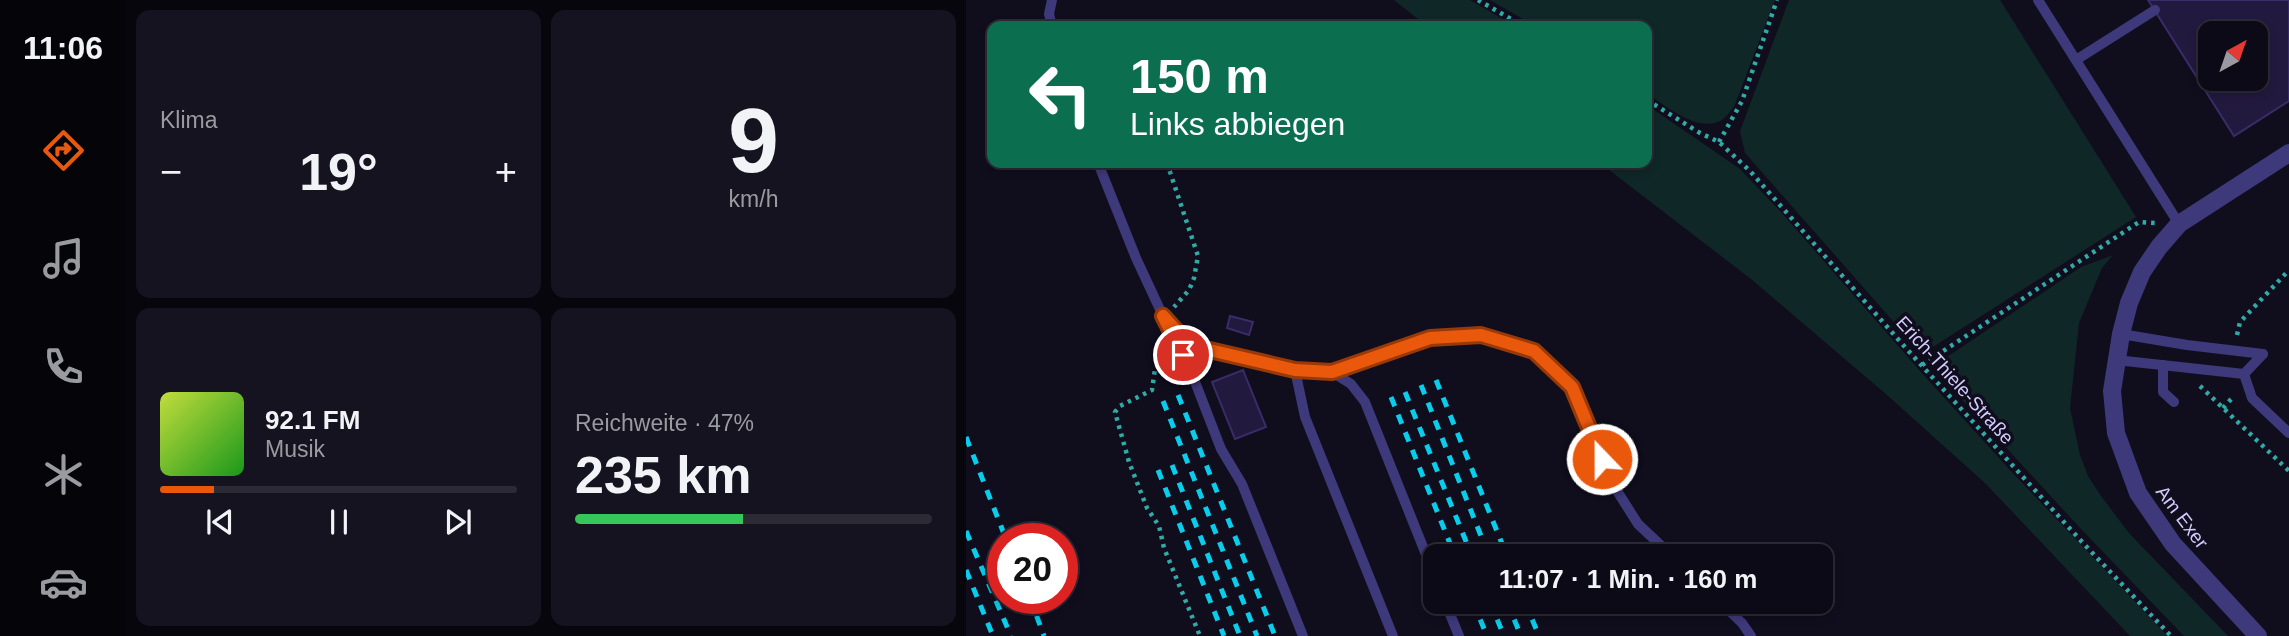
<!DOCTYPE html>
<html lang="de">
<head>
<meta charset="utf-8">
<style>
  :root { --surface:#0c0a16; --page:#15131f; --text:#f1f3f6; --muted:#9a9aa1; --line:#2c2b35; --accent:#ea580c }
  body { margin:0; font-family:Arial,sans-serif; background:var(--page); color:var(--text); height:100vh; display:flex; flex-direction:column; font-size:26px; white-space:nowrap }
  * { box-sizing:border-box; margin:0 }
  p { font-size:23px; color:var(--muted) }
  .icon { flex:none; width:38px; height:38px; fill:none; stroke:currentColor; stroke-width:2; stroke-linecap:round; stroke-linejoin:round }
  .map { position:relative; flex:1; overflow:hidden }
  .details { display:flex; flex-direction:column; gap:10px; padding:10px; background:#07060c; width:840px }
  .details>* { flex:none }
  .banner { position:absolute; left:21px; top:21px; width:665px; height:147px; border-radius:14px; box-shadow:0 4px 10px #0003,0 0 0 2px var(--line); background:#0b6e4f; color:#fff; overflow:hidden }
  .needle { width:46px; rotate:40deg }
  .tools { position:absolute; left:1232px; top:21px; display:grid; gap:14px }
  .tools a { display:grid; place-items:center; width:70px; height:70px; border-radius:14px; background:var(--surface); box-shadow:0 4px 10px #0003,0 0 0 2px var(--line); font-size:35px }
  .speed { position:absolute; left:21px; top:523px; display:flex; gap:14px; font-size:35px; font-weight:700; text-align:center }
  .speed>* { display:grid; place-content:center; width:91px; height:91px; border-radius:50%; background:var(--surface); box-shadow:0 4px 10px #0003,0 0 0 2px var(--line); line-height:1 }
  .speed .limit { border:10px solid #d22; background:#fff; color:#111 }
  .pin { position:absolute; display:grid; place-items:center; width:60px; height:60px; color:#fff; margin:-30px; border:4px solid #fff; border-radius:50%; box-shadow:0 2px 7px #0007 }
  .me { position:absolute; width:77px; margin:-38px; rotate:338deg; stroke-linejoin:round; filter:drop-shadow(0 0 5px #0008) }
  .turn { display:flex; align-items:center; gap:24px; height:147px; padding:0 28px; font-size:32px }
  .turn .icon { width:91px; height:91px; stroke-width:2.5 }
  .turn b { display:block; font-size:49px; line-height:60px }
  .big { font-size:52px; font-weight:800; line-height:1.1 }
  .details .widget { flex:1; display:flex; flex-direction:column; justify-content:center; gap:10px; min-width:0; padding:0 24px; border-radius:14px; background:var(--page) }
  .details .dial { align-items:center; gap:0 }
  .dial b { font-size:91px; line-height:1 }
  .song { display:flex; align-items:center; gap:21px }
  .cover { width:84px; height:84px; border-radius:10px; background:linear-gradient(135deg,hsl(70 70% 55%),hsl(120 70% 35%)) }
  .played { height:7px; border-radius:4px; background:linear-gradient(90deg,var(--accent) 15%,var(--line) 15%) }
  .keys { display:flex; justify-content:space-around; direction:ltr }
  .heat { display:flex; justify-content:space-between; align-items:center; font-size:38px; direction:ltr }
  .charge { height:10px; border-radius:5px; background:linear-gradient(90deg,#34c759 47%,var(--line) 0) }
  .details .tiles { flex:1; display:grid; gap:10px; grid-template-columns:repeat(2,1fr) }
  .trip { position:absolute; left:457px; top:544px; width:410px; height:70px; border-radius:14px; background:var(--surface); box-shadow:0 4px 10px #0003,0 0 0 2px var(--line); font-weight:800; line-height:70px; text-align:center }
  main { display:flex; flex:1; min-height:0 }
  .tabs { display:flex; flex-direction:column; width:126px; justify-content:space-around; align-items:center; background:#050409; color:var(--muted) }
  .tabs .icon { width:49px; height:49px }
  .tabs .current { color:var(--accent) }
  .tabs b { font-size:32px; color:var(--text) }
  .map>svg:first-child { display:block }
  .green { fill:#102727 }
  .building { fill:#22193e; stroke:#3a2c69; stroke-width:2; fill-rule:evenodd }
  .lines { fill:none; stroke-linecap:round; stroke-linejoin:round }
  .path { stroke:#31aba8; stroke-width:4.5; stroke-dasharray:3.5 5; stroke-linecap:butt }
  .lane { stroke:#3e397b; stroke-width:10 }
  .street { stroke:#3e397b; stroke-width:18 }
  .rail { stroke:#09cdeb; stroke-width:5; stroke-dasharray:10 9; stroke-linecap:butt }
  .route-casing { stroke:#983908; stroke-width:18 }
  .route { stroke:#ea580c; stroke-width:12 }
  .labels { text-anchor:middle; dominant-baseline:central; stroke-width:7; stroke-linejoin:round; paint-order:stroke }
  .street-label { font-size:19px; fill:#d2cbfd; stroke:#100d1d }
</style>
</head>
<body>
<main>
<nav class="tabs">
<b>11:06</b>
<svg class="icon current" aria-label="directions" viewBox="0 0 24 24"><path d="M12 3l9 9-9 9-9-9zM9 14v-3h6M13 9l2 2-2 2"/></svg>
<svg class="icon" aria-label="music" viewBox="0 0 24 24"><path d="M9 18V5l10-2v13"/><circle cx="6" cy="18" r="3"/><circle cx="16" cy="16" r="3"/></svg>
<svg class="icon" aria-label="phone" viewBox="0 0 24 24"><path d="M5 4h4l2 5-3 2q2 4 5 5l2-3 5 2v4C11 20 4 13 5 4z"/></svg>
<svg class="icon" aria-label="climate" viewBox="0 0 24 24"><path d="M12 3v18M4 7l16 10M4 17L20 7"/></svg>
<svg class="icon" aria-label="car" viewBox="0 0 24 24"><path d="M5 17H2v-5l4-1 3-4h7l3 4 3 1v5h-3M9 17h6M6 11h13"/><circle cx="7" cy="17" r="2"/><circle cx="17" cy="17" r="2"/></svg>
</nav>
<section class="details">
<div class="tiles">
<div class="widget"><p>Klima</p>
<div class="heat"><a>−</a><b class="big">19°</b><a>+</a></div>
</div>
<div class="widget dial"><b>9</b><p>km/h</p></div>
<div class="widget">
<div class="song"><i class="cover"></i><div><b>92.1 FM</b><p>Musik</p></div></div>
<div class="played"></div>
<div class="keys"><svg class="icon" aria-label="previous" viewBox="0 0 24 24"><path d="M18 5L8 12l10 7zM5 5v14"/></svg><svg class="icon" aria-label="pause" viewBox="0 0 24 24"><path d="M8 5v14M16 5v14"/></svg><svg class="icon" aria-label="next" viewBox="0 0 24 24"><path d="M6 5l10 7-10 7zM19 5v14"/></svg></div>
</div>
<div class="widget"><p>Reichweite · 47%</p><b class="big">235 km</b><div class="charge"></div></div>
</div>
</section>
<div class="map">
<svg width="1323" height="636" viewBox="0 0 1323 636">
  <rect width="100%" height="100%" fill="#100d1d"/>
  <g class="green">
    <path d="M 428,0 L 504,0 L 549,26 L 461,26 Z"/>
    <path d="M 524,0 L 809,0 L 768,107 C 764,111 760,117 756,120 C 732,134 701,106 681,94 L 681,26 L 569,26 Z"/>
    <path d="M 823,0 L 1034,0 L 1170,217 L 956,354 L 779,153 L 774,131 Z"/>
    <path d="M 681,105 L 774,169 L 815,212 L 954,371 L 1043,469 L 1202,636 L 1164,636 L 1020,484 L 921,395 L 785,279 L 634,163 L 681,163 Z"/>
    <path d="M 1147,255 L 1136,268 L 1113,323 L 1104,408 L 1114,455 L 1122,476 L 1135,496 L 1163,533 L 1262,636 L 1218,636 L 1115,529 L 966,367 L 1115,267 Z"/>
  </g>
  <g class="building">
    <path d="M 1182,0 L 1323,0 L 1323,101 L 1268,136 ZM 1244,33 L 1290,33 L 1290,79 L 1244,79 Z"/>
    <path d="M 264,316 L 287,322 L 283,335 L 261,328 Z"/>
    <path d="M 277,370 L 300,427 L 269,439 L 246,382 Z"/>
  </g>
  <g class="lines">
    <g class="path">
      <path d="M 512,0 L 557,26"/>
      <path d="M 681,100 L 734,133 L 753,142 L 784,171 L 938,346 L 1117,543 L 1205,636"/>
      <path d="M 753,142 L 776,101 L 811,0"/>
      <path d="M 201,163 L 232,256 L 228,278 L 223,290 L 208,307"/>
      <path d="M 1271,335 L 1274,322 L 1323,270"/>
      <path d="M 202,362 L 189,369 L 186,390 L 154,406 L 149,412 L 163,462 L 181,508 L 193,526 L 198,548 L 234,636"/>
      <path d="M 956,365 L 1173,222 L 1189,223"/>
      <path d="M 1234,386 L 1323,471"/>
      <path d="M 1257,408 L 1267,397"/>
    </g>
    <g class="lane">
      <path d="M 86,0 L 83,14 L 86,26"/>
      <path d="M 1072,0 L 1213,224"/>
      <path d="M 1110,60 L 1189,10"/>
      <path d="M 132,163 L 170,258 L 197,316 L 215,336 L 235,348 L 302,365 L 366,372 L 464,339 L 515,335 L 568,351 L 606,387 L 646,483 L 672,524 L 706,556"/>
      <path d="M 203,329 L 226,374 L 255,449 L 276,484 L 337,636"/>
      <path d="M 1155,334 L 1221,345 L 1297,354"/>
      <path d="M 1150,360 L 1278,374 L 1297,354"/>
      <path d="M 1197,365 L 1197,392 L 1208,402"/>
      <path d="M 329,370 L 339,417 L 427,636"/>
      <path d="M 366,372 L 385,384 L 399,402 L 469,577"/>
      <path d="M 1278,374 L 1286,398 L 1323,433"/>
      <path d="M 479,602 L 493,636"/>
      <path d="M 754,602 L 776,623 L 785,636"/>
    </g>
    <path class="street" d="M 1292,636 L 1207,544 L 1172,493 L 1150,433 L 1146,391 L 1155,334 L 1163,303 L 1176,272 L 1193,247 L 1213,224 L 1323,153"/>
    <g class="rail">
      <path d="M 470,380 L 541,556"/>
      <path d="M 455,385 L 523,556"/>
      <path d="M 439,392 L 506,556"/>
      <path d="M 212,395 L 309,636"/>
      <path d="M 425,397 L 489,556"/>
      <path d="M 197,401 L 291,636"/>
      <path d="M 0,437 L 40,539"/>
      <path d="M 206,465 L 274,636"/>
      <path d="M 192,470 L 258,636"/>
      <path d="M 0,531 L 45,636"/>
      <path d="M 0,570 L 27,636"/>
      <path d="M 64,598 L 78,636"/>
      <path d="M 507,602 L 521,636"/>
      <path d="M 524,602 L 538,636"/>
      <path d="M 541,602 L 555,636"/>
      <path d="M 559,602 L 573,636"/>
    </g>
  </g>
  <g class="lines">
    <defs>
      <path id="route" d="M 217,355 L 197,316 L 215,336 L 235,348 L 329,370 L 366,372 L 464,338 L 515,335 L 568,351 L 606,387 L 636,459"/>
    </defs>
    <use href="#route" class="route-casing"/>
    <use href="#route" class="route"/>
  </g>
  <g class="labels">
    <g class="street-label">
      <text transform="translate(989 380) rotate(48)">Erich-Thiele-Straße</text>
      <text transform="translate(1216 517) rotate(53)">Am Exer</text>
    </g>
  </g>
</svg>
<div class="tools">
<a><svg class="needle" viewBox="-14 -14 28 28"><path d="M0-13l5 13h-10z" fill="#e53935"/><path d="M0 13l5-13h-10z" fill="#9a9aa1"/></svg></a>
</div>
<div class="speed"><div class="limit">20</div></div>
<div class="pin" style="left:217px;top:355px;background:#d93025"><svg class="icon" aria-label="arrive" viewBox="0 0 24 24"><path d="M6 21V4h12l-3 4 3 4H6"/></svg></div>
<svg class="me" style="left:636px;top:459px" viewBox="-20 -20 40 40"><circle r="17" fill="#ea580c" stroke="#fff" stroke-width="3"/><path d="M0-11L8 9 0 5-8 9z" fill="#fff"/></svg>
<div class="trip">11:07 · 1 Min. · 160 m</div>
<div class="banner">
<div class="turn"><svg class="icon" aria-label="left" viewBox="0 0 24 24"><path d="M17 20v-9H6M10 6l-5 5 5 5"/></svg><div><b>150 m</b>Links abbiegen</div></div>
</div>
</div>
</main>
</body>
</html>
